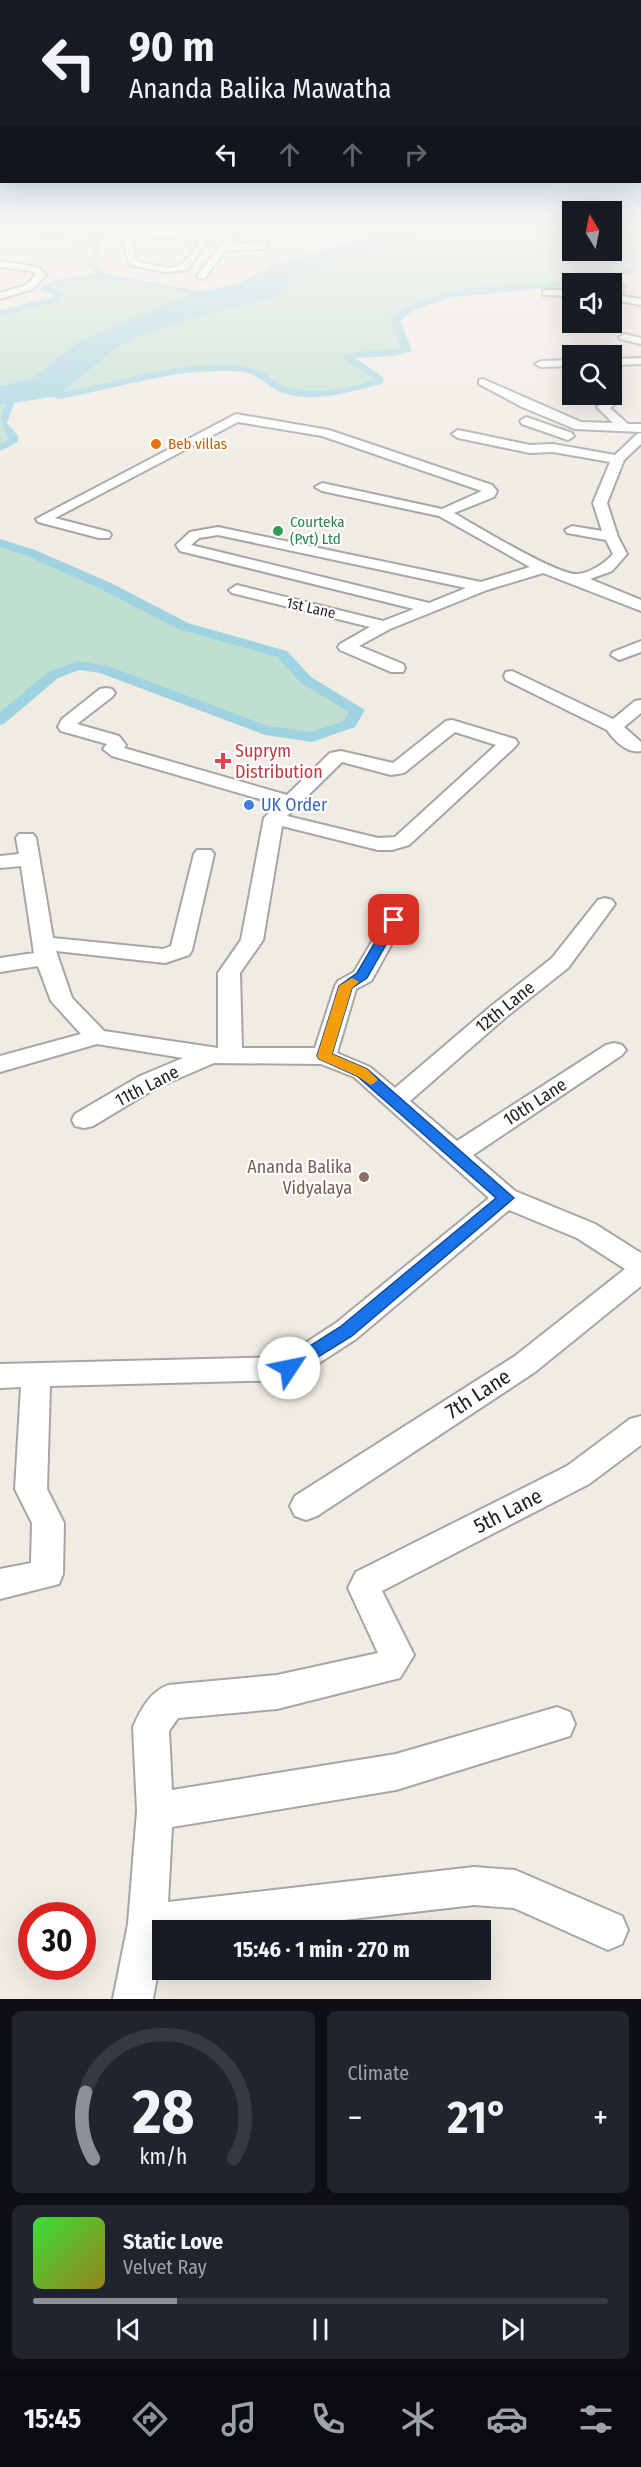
<!DOCTYPE html>
<html lang="en">
<head>
<meta charset="utf-8">
<style>
  :root { --surface:#171b24; --page:#20242c; --text:#f1f3f6; --muted:#9ea1a6; --line:#363941; --accent:#8c9099 }
  body { margin:0; font-family:"Fira Sans Condensed",sans-serif; background:var(--page); color:var(--text); height:100vh; display:flex; flex-direction:column; font-size:22px; white-space:nowrap }
  * { box-sizing:border-box; margin:0 }
  p { font-size:20px; color:var(--muted) }
  .icon { flex:none; width:33px; height:33px; fill:none; stroke:currentColor; stroke-width:2; stroke-linecap:round; stroke-linejoin:round }
  .map { position:relative; height:1999px; overflow:hidden }
  .drawer { display:flex; flex-direction:column; gap:12px; padding:12px; background:#0d0f14; flex:1 }
  .drawer>* { flex:none }
  .banner { position:absolute; left:0px; top:0px; width:642px; height:183px; box-shadow:0 6px 24px #0002; background:#171b24; color:var(--text); overflow:hidden }
  .needle { width:39px; rotate:350deg }
  .fabs { position:absolute; left:562px; top:201px; display:grid; gap:12px }
  .fabs a { display:grid; place-items:center; width:60px; height:60px; border-radius:0px; background:var(--surface); box-shadow:0 6px 24px #0002; font-size:30px }
  .speed { position:absolute; left:18px; top:1902px; display:flex; gap:12px; font-size:30px; font-weight:700; text-align:center }
  .speed>* { display:grid; place-content:center; width:78px; height:78px; border-radius:50%; background:var(--surface); box-shadow:0 6px 24px #0002; line-height:1 }
  .speed .limit { border:9px solid #d22; background:#fff; color:#111 }
  .pin { position:absolute; display:grid; place-items:center; width:51px; height:51px; color:#fff; margin:-26px; border-radius:12px; box-shadow:0 3px 9px #0006 }
  .me { position:absolute; width:66px; margin:-33px; rotate:56deg; stroke-linejoin:round; filter:drop-shadow(0 0 4px #0008) }
  .turn { display:flex; align-items:center; gap:21px; height:126px; padding:0 30px; font-size:27px }
  .turn .icon { width:78px; height:78px; stroke-width:2.5 }
  .turn b { display:block; font-size:42px; line-height:51px }
  .lanes { display:flex; align-items:center; height:57px; padding:0 30px; background:#0003; justify-content:center; gap:30px; direction:ltr }
  .lanes .off { opacity:.35 }
  .big { font-size:45px; font-weight:700; line-height:1.1 }
  .drawer .widget { flex:1; display:flex; flex-direction:column; justify-content:center; gap:9px; min-width:0; padding:0 21px; border-radius:9px; background:var(--page) }
  .drawer .dial { align-items:center; gap:0 }
  .dial svg { height:156px; overflow:visible; fill:none; stroke:var(--line); stroke-width:7; stroke-linecap:round; text-anchor:middle }
  .dial text { fill:var(--text); stroke:none }
  .song { display:flex; align-items:center; gap:18px }
  .cover { width:72px; height:72px; border-radius:9px; background:linear-gradient(135deg,hsl(120 70% 55%),hsl(50 70% 35%)) }
  .played { height:6px; border-radius:3px; background:linear-gradient(90deg,var(--accent) 25%,var(--line) 25%) }
  .keys { display:flex; justify-content:space-around; direction:ltr }
  .heat { display:flex; justify-content:space-between; align-items:center; font-size:33px; direction:ltr }
  .drawer .tiles { flex:1; display:grid; gap:12px; grid-template-columns:1fr 1fr }
  .widget:last-child { grid-column:span 2 }
  .trip { position:absolute; left:152px; top:1920px; width:339px; height:60px; border-radius:0px; background:var(--surface); box-shadow:0 6px 24px #0002; font-weight:700; line-height:60px; text-align:center }
  .dock { display:flex; height:96px; justify-content:space-around; align-items:center; background:#090b0e; color:var(--muted) }
  .dock .icon { width:42px; height:42px }
  .dock .on { color:var(--accent) }
  .dock b { font-size:27px; color:var(--text) }
  .map>svg:first-child { display:block }
  .wetland { fill:#bfe0d1 }
  .water { fill:#a0d3e2 }
  .lines { fill:none; stroke-linecap:round; stroke-linejoin:round }
  .canal { fill:#a0d3e2; fill-rule:evenodd }
  .minor-casing { stroke:#a6a6a6; stroke-width:4 }
  .minor { fill:#fff; fill-rule:evenodd }
  .route { fill:#1a73e8; stroke:#114b97; stroke-width:1.5 }
  .slow { fill:#f59e0b }
  .food-dot { fill:#e8710a; stroke:#fff; stroke-width:2 }
  .leisure-dot { fill:#2e9e5b; stroke:#fff; stroke-width:2 }
  .health-dot { fill:#e0444e; stroke:#fff; stroke-width:2 }
  .shop-dot { fill:#3f7fe0; stroke:#fff; stroke-width:2 }
  .education-dot { fill:#8d6e63; stroke:#fff; stroke-width:2 }
  .labels { text-anchor:middle; dominant-baseline:central; stroke-width:4.5; stroke-linejoin:round; paint-order:stroke }
  .far-food-label { font-size:15px; fill:#c56008; stroke:#fff; text-anchor:start }
  .far-leisure-label { font-size:15px; fill:#27864d; stroke:#fff; text-anchor:start }
  .far-street-label { font-size:15px; fill:#1f1f1f; stroke:#fff }
  .health-label { font-size:18px; fill:#be3a42; stroke:#fff; text-anchor:start }
  .shop-label { font-size:18px; fill:#366cbe; stroke:#fff; text-anchor:start }
  .street-label { font-size:18px; fill:#1f1f1f; stroke:#fff }
  .education-label { font-size:18px; fill:#785e54; stroke:#fff; text-anchor:end }
  .near-street-label { font-size:21px; fill:#1f1f1f; stroke:#fff }
</style>
</head>
<body>
<div class="map">
<svg width="641" height="1999" viewBox="0 0 641 1999">
  <rect width="100%" height="100%" fill="#f0ece4"/>
  <g class="wetland">
    <path d="M 438,228 L 573,228 L 573,250 L 612,250 L 612,242 L 619,246 L 641,251 L 641,268 C 618,271 596,280 573,283 C 524,288 430,285 395,320 L 407,350 C 388,357 367,349 348,357 L 354,363 L 379,378 L 378,382 C 350,388 305,402 279,388 C 265,381 261,371 243,369 C 181,362 119,388 58,396 L 119,346 L 156,330 L 208,314 L 274,298 L 299,274 Z"/>
    <path d="M 104,276 L 195,293 L 81,340 L 32,378 L 0,386 L 0,313 L 57,299 L 57,294 L 44,288 L 59,282 Z"/>
    <path d="M 9,404 L 2,423 L 13,436 L 13,442 L 0,448 L 0,405 Z"/>
    <path d="M 0,543 L 31,553 L 106,586 L 183,626 L 282,654 C 300,681 329,695 357,710 L 350,724 L 312,737 L 265,730 L 103,669 L 78,665 L 53,675 L 0,720 Z"/>
  </g>
  <path class="water" d="M 390,228 L 438,228 L 299,274 L 275,298 L 208,314 L 156,330 L 119,346 L 58,396 L 0,405 L 0,386 L 32,378 L 81,340 L 195,293 L 242,282 L 273,264 L 368,238 Z"/>
  <g class="lines">
    <g class="canal">
      <path d="M 0,232 L 102,239 L 94,264 L 107,274 L 224,296 L 220,299 C 168,290 101,268 51,288 L 60,292 L 60,301 L 0,316 L 0,310 L 53,297 L 53,295 L 41,290 L 41,286 L 59,279 L 97,274 L 86,265 L 94,243 L 0,236 Z"/>
      <path d="M 612,240 L 641,249 L 641,253 L 612,245 Z"/>
      <path d="M 641,266 L 641,270 L 585,284 L 573,284 L 573,286 L 454,297 L 414,310 L 400,321 L 412,350 L 410,352 L 392,356 L 355,358 L 384,378 L 382,384 C 352,391 317,403 287,394 C 273,391 264,380 251,374 C 242,370 230,371 220,371 C 165,371 112,390 58,399 L 53,396 L 58,393 C 112,384 166,364 221,365 C 234,365 249,365 261,371 C 269,376 276,383 284,386 C 306,396 353,389 374,379 L 351,365 L 343,357 L 345,355 L 363,351 L 402,349 L 390,320 C 431,279 519,287 573,280 C 596,278 618,269 641,266 Z"/>
      <path d="M 9,401 L 14,404 L 7,423 L 18,436 L 18,442 L 0,451 L 0,444 L 8,440 L 8,436 C 0,427 0,408 9,401 Z"/>
      <path d="M 0,539 L 35,550 L 111,583 L 188,623 L 287,651 L 311,677 L 365,710 L 355,727 L 312,742 L 265,735 L 100,673 L 79,670 L 58,678 L 5,723 L 0,725 L 0,712 L 48,672 L 78,661 L 108,666 L 268,726 L 311,732 L 344,721 L 349,712 L 301,683 L 277,657 L 178,629 L 101,589 L 27,556 L 0,547 Z"/>
    </g>
    <defs>
      <g id="minor">
        <path d="M 46,228 L 54,228 L 54,229 L 50,232 Z"/>
        <path d="M 92,228 L 100,228 L 99,230 L 231,234 L 235,237 L 230,244 L 263,243 L 268,246 L 263,249 L 226,250 L 205,278 L 202,279 L 197,276 L 225,239 L 209,239 L 187,270 L 166,272 L 129,265 L 122,236 L 91,235 ZM 131,237 L 201,239 C 178,275 177,270 136,261 Z"/>
        <path d="M 0,261 L 38,267 L 46,275 L 33,289 L 0,299 L 0,293 L 26,285 L 36,275 L 32,271 L 0,267 Z"/>
        <path d="M 618,282 L 623,285 L 622,296 L 641,299 L 641,305 L 613,300 L 613,285 Z"/>
        <path d="M 547,290 L 573,290 L 573,296 L 543,295 L 543,291 Z"/>
        <path d="M 624,334 L 641,338 L 641,344 L 620,339 L 619,337 Z"/>
        <path d="M 641,358 L 641,364 L 612,365 L 612,359 Z"/>
        <path d="M 573,360 L 573,366 L 541,367 L 535,364 L 541,361 Z"/>
        <path d="M 483,379 L 581,422 L 613,423 L 597,407 L 604,402 L 612,402 L 614,405 L 610,408 L 628,424 L 641,424 L 641,432 L 575,429 L 522,407 L 479,384 L 479,380 Z"/>
        <path d="M 236,414 L 329,430 L 492,485 L 497,491 L 494,497 L 454,513 C 476,526 556,574 576,574 C 589,574 605,563 613,554 L 606,540 L 567,533 L 565,530 L 572,526 L 602,531 L 593,503 L 610,462 L 553,452 L 530,453 L 458,438 L 452,434 L 458,430 L 530,445 L 553,444 L 615,455 L 637,434 L 641,433 L 641,444 L 624,460 L 607,503 L 618,537 L 627,554 L 612,571 L 590,579 L 641,600 L 641,611 L 543,573 L 487,590 L 390,629 L 359,646 L 403,664 L 405,668 L 403,672 L 391,672 L 340,650 L 338,647 L 340,644 L 370,627 L 232,593 L 229,590 L 237,585 L 383,621 L 414,609 L 180,551 L 176,545 L 190,532 L 218,527 L 481,582 L 530,567 L 439,516 L 322,491 L 315,487 L 322,483 L 442,509 L 482,491 L 322,436 L 238,422 L 55,518 L 109,532 L 111,535 L 109,538 L 99,538 L 38,522 L 36,519 ZM 218,535 L 466,588 L 429,603 L 191,545 L 199,538 Z"/>
        <path d="M 526,417 L 572,433 L 574,436 L 568,440 L 522,424 L 520,421 Z"/>
        <path d="M 641,641 L 641,652 L 619,660 L 611,655 L 613,652 Z"/>
        <path d="M 512,671 L 613,719 L 635,701 L 641,700 L 641,713 L 624,727 L 641,742 L 641,751 C 627,754 614,740 607,730 L 506,680 L 504,676 L 506,672 Z"/>
        <path d="M 106,688 L 112,689 L 115,693 L 112,697 L 77,724 L 119,736 L 126,745 L 124,748 L 287,795 L 330,753 L 341,751 L 393,763 L 446,721 L 452,720 L 515,739 L 518,743 L 515,747 L 409,845 L 392,850 L 378,850 L 282,826 L 263,940 L 240,973 L 242,1048 L 315,1048 L 335,986 L 338,981 L 354,972 L 387,916 L 394,914 L 401,916 L 405,920 L 374,976 L 371,981 L 356,989 L 337,1053 L 370,1067 L 395,1088 L 490,1007 L 552,958 L 598,900 L 605,898 L 612,900 L 615,904 L 568,968 L 506,1017 L 410,1101 L 457,1141 L 606,1045 L 614,1043 L 622,1045 L 626,1050 L 622,1055 L 473,1155 L 515,1191 L 595,1224 L 641,1253 L 641,1286 L 535,1372 L 317,1516 L 306,1520 L 295,1516 L 290,1506 L 295,1496 L 515,1356 L 625,1269 L 577,1238 L 509,1210 L 356,1339 L 299,1376 L 289,1380 L 50,1386 L 47,1489 L 64,1523 L 63,1574 L 59,1584 L 0,1599 L 0,1569 L 31,1563 L 32,1523 L 15,1489 L 21,1387 L 0,1388 L 0,1364 L 284,1357 L 336,1323 L 489,1198 L 354,1077 L 321,1064 L 214,1063 L 156,1088 L 93,1126 L 84,1128 L 75,1126 L 72,1120 L 75,1114 L 140,1076 L 183,1058 L 97,1044 L 0,1072 L 0,1056 L 81,1034 L 51,1001 L 38,966 L 0,972 L 0,958 L 34,953 L 21,866 L 0,868 L 0,856 L 19,854 L 16,838 L 19,834 L 33,834 L 36,838 L 53,938 L 163,949 L 171,946 L 194,854 L 197,850 L 211,850 L 214,854 L 192,950 L 189,955 L 165,963 L 56,951 L 72,998 L 104,1031 L 218,1048 L 218,973 L 241,940 L 264,818 L 277,804 L 112,756 L 103,749 L 107,744 L 61,731 L 58,727 L 62,719 L 100,689 ZM 455,732 L 496,745 L 395,837 L 378,838 L 287,816 L 342,762 L 391,775 L 404,773 Z"/>
        <path d="M 641,1416 L 641,1445 L 589,1484 L 382,1591 L 414,1655 L 400,1678 L 277,1709 L 178,1718 L 169,1731 L 172,1790 L 396,1754 L 557,1707 L 570,1712 L 575,1724 L 570,1736 L 396,1790 L 172,1827 L 168,1902 L 474,1867 L 515,1870 L 622,1916 L 628,1930 L 622,1944 L 608,1950 L 514,1908 L 474,1905 L 258,1930 L 162,1930 L 162,1949 L 153,1999 L 113,1999 L 128,1924 L 137,1811 L 133,1727 C 141,1709 150,1692 168,1685 L 277,1675 L 378,1653 L 348,1588 L 356,1572 L 567,1466 L 630,1419 Z"/>
      </g>
    </defs>
    <use href="#minor" class="minor-casing"/>
    <use href="#minor" class="minor"/>
  </g>
  <linearGradient id="sky" x2="0" y2="1"><stop stop-color="#8bc0e6"/><stop offset="0.45" stop-color="#f8f6f3"/><stop offset="1" stop-color="#f8f6f3" stop-opacity="0"/></linearGradient>
  <rect width="641" height="508" fill="url(#sky)"/>
  <path class="route" d="M 394,916 L 400,920 L 367,978 L 352,988 L 332,1054 L 367,1069 L 514,1198 L 352,1336 L 289,1375 L 283,1373 L 281,1368 L 283,1363 L 340,1327 L 496,1198 L 357,1076 L 319,1059 L 317,1056 L 339,986 L 357,973 L 388,920 Z"/>
  <path class="slow" d="M 352,978 L 359,982 L 352,988 L 332,1054 L 367,1069 L 378,1080 L 371,1085 L 357,1076 L 319,1059 L 317,1056 L 339,986 Z"/>
  <circle class="food-dot" cx="156" cy="444" r="6"/>
  <circle class="leisure-dot" cx="278" cy="531" r="6"/>
  <path class="health-dot" d="M220 752h6v6h6v6h-6v6h-6v-6h-6v-6h6z"/>
  <circle class="shop-dot" cx="249" cy="805" r="6"/>
  <circle class="education-dot" cx="364" cy="1177" r="6"/>
  <g class="labels">
    <g class="far-food-label">
      <text x="168" y="444">Beb villas</text>
    </g>
    <g class="far-leisure-label">
      <text x="290" y="522">Courteka<tspan x="290" dy="17">(Pvt) Ltd</tspan></text>
    </g>
    <g class="far-street-label">
      <text transform="translate(311 608) rotate(13)">1st Lane</text>
    </g>
    <g class="health-label">
      <text x="235" y="751">Suprym<tspan x="235" dy="21">Distribution</tspan></text>
    </g>
    <g class="shop-label">
      <text x="261" y="805">UK Order</text>
    </g>
    <g class="street-label">
      <text transform="translate(505 1007) rotate(-39)">12th Lane</text>
      <text transform="translate(147 1086) rotate(-27)">11th Lane</text>
      <text transform="translate(535 1102) rotate(-33)">10th Lane</text>
    </g>
    <g class="education-label">
      <text x="352" y="1167">Ananda Balika<tspan x="352" dy="21">Vidyalaya</tspan></text>
    </g>
    <g class="near-street-label">
      <text transform="translate(478 1394) rotate(-33)">7th Lane</text>
      <text transform="translate(508 1511) rotate(-27)">5th Lane</text>
    </g>
  </g>
</svg>
<div class="fabs">
<a><svg class="needle" viewBox="-14 -14 28 28"><path d="M0-13l5 13h-10z" fill="#e53935"/><path d="M0 13l5-13h-10z" fill="#9ea1a6"/></svg></a>
<a><svg class="icon" aria-label="sound" viewBox="0 0 24 24"><path d="M4 9h4l5-4v14l-5-4H4zM17 9q2 3 0 6"/></svg></a>
<a><svg class="icon" aria-label="search" viewBox="0 0 24 24"><circle cx="10" cy="10" r="6"/><path d="M15 15l6 6"/></svg></a>
</div>
<div class="speed"><div class="limit">30</div></div>
<div class="pin" style="left:394px;top:920px;background:#d93025"><svg class="icon" aria-label="arrive" viewBox="0 0 24 24"><path d="M6 21V4h12l-3 4 3 4H6"/></svg></div>
<svg class="me" style="left:289px;top:1368px" viewBox="-20 -20 40 40"><circle r="19" fill="#fff"/><path d="M0-13L10 11 0 6-10 11z" fill="#1a73e8"/></svg>
<div class="trip">15:46 · 1 min · 270 m</div>
<div class="banner">
<div class="turn"><svg class="icon" aria-label="left" viewBox="0 0 24 24"><path d="M17 20v-9H6M10 6l-5 5 5 5"/></svg><div><b>90 m</b>Ananda Balika Mawatha</div></div>
<div class="lanes"><svg class="icon" aria-label="left" viewBox="0 0 24 24"><path d="M17 20v-9H6M10 6l-5 5 5 5"/></svg><svg class="icon off" aria-label="ahead" viewBox="0 0 24 24"><path d="M12 20V5M6 11l6-6 6 6"/></svg><svg class="icon off" aria-label="ahead" viewBox="0 0 24 24"><path d="M12 20V5M6 11l6-6 6 6"/></svg><svg class="icon off" aria-label="right" viewBox="0 0 24 24"><path d="M7 20v-9h11M14 6l5 5-5 5"/></svg></div>
</div>
</div>
<section class="drawer">
<div class="tiles">
<div class="widget dial"><svg viewBox="0 0 100 80">
<path d="M14 69A42 42 0 1 1 86 69"/>
<path d="M14 69A42 42 0 0 1 10 35" stroke="#8c9099"/>
<text x="50" y="56" font-size="32" font-weight="700">28</text>
<text x="50" y="72" font-size="11">km/h</text>
</svg></div>
<div class="widget"><p>Climate</p>
<div class="heat"><a>−</a><b class="big">21°</b><a>+</a></div>
</div>
<div class="widget">
<div class="song"><i class="cover"></i><div><b>Static Love</b><p>Velvet Ray</p></div></div>
<div class="played"></div>
<div class="keys"><svg class="icon" aria-label="previous" viewBox="0 0 24 24"><path d="M18 5L8 12l10 7zM5 5v14"/></svg><svg class="icon" aria-label="pause" viewBox="0 0 24 24"><path d="M8 5v14M16 5v14"/></svg><svg class="icon" aria-label="next" viewBox="0 0 24 24"><path d="M6 5l10 7-10 7zM19 5v14"/></svg></div>
</div>
</div>
</section>
<nav class="dock">
<b>15:45</b>
<svg class="icon on" aria-label="directions" viewBox="0 0 24 24"><path d="M12 3l9 9-9 9-9-9zM9 14v-3h6M13 9l2 2-2 2"/></svg>
<svg class="icon" aria-label="music" viewBox="0 0 24 24"><path d="M9 18V5l10-2v13"/><circle cx="6" cy="18" r="3"/><circle cx="16" cy="16" r="3"/></svg>
<svg class="icon" aria-label="phone" viewBox="0 0 24 24"><path d="M5 4h4l2 5-3 2q2 4 5 5l2-3 5 2v4C11 20 4 13 5 4z"/></svg>
<svg class="icon" aria-label="climate" viewBox="0 0 24 24"><path d="M12 3v18M4 7l16 10M4 17L20 7"/></svg>
<svg class="icon" aria-label="car" viewBox="0 0 24 24"><path d="M5 17H2v-5l4-1 3-4h7l3 4 3 1v5h-3M9 17h6M6 11h13"/><circle cx="7" cy="17" r="2"/><circle cx="17" cy="17" r="2"/></svg>
<svg class="icon" aria-label="filters" viewBox="0 0 24 24"><path d="M4 7h16M4 17h16"/><circle cx="9" cy="7" r="2"/><circle cx="15" cy="17" r="2"/></svg>
</nav>
</body>
</html>
